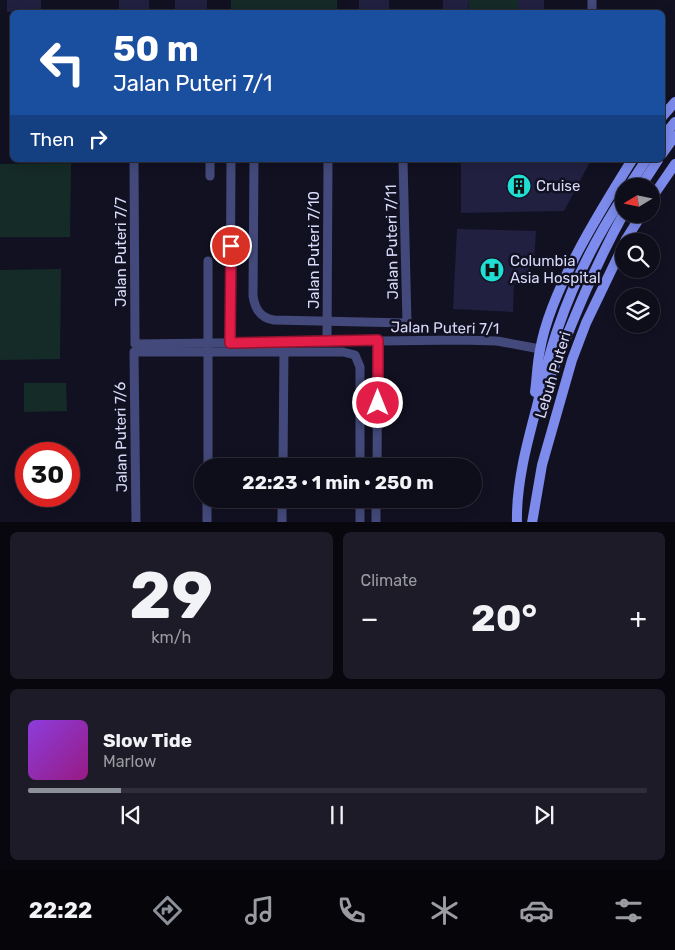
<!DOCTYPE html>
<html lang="en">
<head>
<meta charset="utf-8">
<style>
  :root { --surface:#0e0d1a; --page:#1c1b27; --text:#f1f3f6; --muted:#9b9ca2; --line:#2e2d39; --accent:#8c9099 }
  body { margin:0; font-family:Rubik,sans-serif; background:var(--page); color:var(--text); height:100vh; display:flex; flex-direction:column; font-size:19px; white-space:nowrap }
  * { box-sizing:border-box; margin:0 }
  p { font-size:16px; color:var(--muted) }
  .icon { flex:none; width:28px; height:28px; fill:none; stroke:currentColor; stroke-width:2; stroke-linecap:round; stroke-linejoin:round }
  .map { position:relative; height:522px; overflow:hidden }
  .drawer { display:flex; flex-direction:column; gap:10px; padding:10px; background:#08070e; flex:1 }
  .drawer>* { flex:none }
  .guide { position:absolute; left:10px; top:10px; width:655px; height:152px; border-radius:8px; box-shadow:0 2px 12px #0003,0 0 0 1px var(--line); background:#1a4fa0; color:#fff; overflow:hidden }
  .needle { width:32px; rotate:260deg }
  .buttons { position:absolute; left:615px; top:178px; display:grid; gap:10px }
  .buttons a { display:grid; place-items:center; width:45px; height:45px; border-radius:50%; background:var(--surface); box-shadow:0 2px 12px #0003,0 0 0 1px var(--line); font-size:25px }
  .speed { position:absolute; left:15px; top:442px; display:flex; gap:10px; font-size:25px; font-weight:700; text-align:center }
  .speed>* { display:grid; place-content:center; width:65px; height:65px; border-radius:50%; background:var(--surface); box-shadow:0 2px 12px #0003,0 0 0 1px var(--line); line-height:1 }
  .speed .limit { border:8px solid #d22; background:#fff; color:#111 }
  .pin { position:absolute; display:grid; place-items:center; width:42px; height:42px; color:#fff; margin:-21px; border:2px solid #fff; border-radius:50%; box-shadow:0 1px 5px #0007 }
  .me { position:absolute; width:55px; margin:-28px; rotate:0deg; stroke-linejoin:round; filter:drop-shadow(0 0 4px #0008) }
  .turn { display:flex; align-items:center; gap:18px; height:105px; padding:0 20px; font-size:22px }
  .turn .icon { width:65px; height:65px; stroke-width:2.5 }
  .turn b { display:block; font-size:35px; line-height:42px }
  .then { display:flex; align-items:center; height:48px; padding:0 20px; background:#0003; gap:10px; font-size:19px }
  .big { font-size:38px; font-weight:700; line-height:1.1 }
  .drawer .tile { flex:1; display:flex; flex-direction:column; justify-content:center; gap:8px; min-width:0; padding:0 18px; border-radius:8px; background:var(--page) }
  .drawer .dial { align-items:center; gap:0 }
  .dial b { font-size:65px; line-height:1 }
  .song { display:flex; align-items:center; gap:15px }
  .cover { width:60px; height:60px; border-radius:8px; background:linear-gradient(135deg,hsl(270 70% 55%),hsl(310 70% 35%)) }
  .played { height:5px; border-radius:2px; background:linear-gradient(90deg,var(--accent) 15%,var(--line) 15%) }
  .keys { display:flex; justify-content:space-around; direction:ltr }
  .heat { display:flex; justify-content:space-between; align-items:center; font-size:28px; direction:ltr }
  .drawer .tiles { flex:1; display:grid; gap:10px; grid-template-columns:1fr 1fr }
  .tile:last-child { grid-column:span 2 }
  .trip { position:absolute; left:194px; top:458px; width:288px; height:50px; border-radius:25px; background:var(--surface); box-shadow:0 2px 12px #0003,0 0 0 1px var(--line); font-weight:700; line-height:50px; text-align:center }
  .dock { display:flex; height:80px; justify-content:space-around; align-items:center; background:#06050a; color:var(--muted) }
  .dock .icon { width:35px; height:35px }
  .dock .active { color:var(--accent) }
  .dock b { font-size:22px; color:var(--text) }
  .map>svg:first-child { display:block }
  .green { fill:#152b27 }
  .building { fill:#212040 }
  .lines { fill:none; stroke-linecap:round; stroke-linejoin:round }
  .minor { stroke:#434a7b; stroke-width:9 }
  .secondary { stroke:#7c8bec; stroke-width:10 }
  .route-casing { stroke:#92132f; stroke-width:12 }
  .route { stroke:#e11d48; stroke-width:9 }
  .labels { text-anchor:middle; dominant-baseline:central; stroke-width:5; stroke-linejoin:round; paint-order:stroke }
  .poi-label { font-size:15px; fill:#d8daf9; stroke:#121122; text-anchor:start }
  .street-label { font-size:15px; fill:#d8daf9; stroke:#121122 }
</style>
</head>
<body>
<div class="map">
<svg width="675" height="523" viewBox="0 0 675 523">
  <rect width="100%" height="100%" fill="#121122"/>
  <g class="green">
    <rect x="231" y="0" width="106" height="12"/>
    <rect x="469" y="0" width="49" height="12"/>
    <path d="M 71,163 L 70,237 L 0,237 L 0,164 Z"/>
    <path d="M 61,269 L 60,359 L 0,360 L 0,270 Z"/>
    <path d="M 24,383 L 66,383 L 67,411 L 24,412 Z"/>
  </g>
  <g class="building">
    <rect x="7" y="0" width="34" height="12"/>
    <rect x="119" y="0" width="30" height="12"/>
    <rect x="175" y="0" width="32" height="12"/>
    <rect x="359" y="0" width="30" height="12"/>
    <path d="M 443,0 L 469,0 L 468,12 L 443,12 Z"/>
    <rect x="518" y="0" width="26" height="12"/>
    <path d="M 461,160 L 591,160 L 564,211 L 461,213 Z"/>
    <path d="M 457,229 L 536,231 L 534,263 L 529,263 L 528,285 L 514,284 L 513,312 L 453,309 Z"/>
  </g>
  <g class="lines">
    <g class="minor">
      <path d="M 592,12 L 592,0"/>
      <path d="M 134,160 L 135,344 L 461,340 L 497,341 L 540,349"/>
      <path d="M 254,160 L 253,296 C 255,309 260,318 274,320 L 407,323 L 403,160"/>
      <path d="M 210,176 L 210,160"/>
      <path d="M 208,261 L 208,344"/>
      <path d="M 327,341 L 328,160"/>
      <path d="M 230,343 L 231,160"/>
      <path d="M 208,466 L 208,352"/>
      <path d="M 283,466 L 284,347"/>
      <path d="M 377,466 L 378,341"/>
      <path d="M 136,523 L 134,352 L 343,352 L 355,355 L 360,367 L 360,466"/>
      <path d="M 207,523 L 207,499"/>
      <path d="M 282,523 L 282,499"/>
      <path d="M 360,523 L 360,499"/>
      <path d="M 376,523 L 376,499"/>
    </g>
    <g class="secondary">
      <path d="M 662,117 L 675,102"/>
      <path d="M 662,138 L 675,122"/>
      <path d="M 662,154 L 675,136"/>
      <path d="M 629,186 L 646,160"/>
      <path d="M 641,186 L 658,160"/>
      <path d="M 651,199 L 675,164"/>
      <path d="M 625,241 L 642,214"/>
      <path d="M 549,380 C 572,323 594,267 624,213"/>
      <path d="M 535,392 C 537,378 537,364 540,350 C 550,291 600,211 632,160"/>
      <path d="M 517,523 C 516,484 527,443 537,406 C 543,380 549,353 558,328 C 574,281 597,236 624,195"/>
      <path d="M 532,523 L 542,465 L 572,360 L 586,323 L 624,244"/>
    </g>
  </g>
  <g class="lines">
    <defs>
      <path id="route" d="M 231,246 L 230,343 L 378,340 L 378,403"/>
    </defs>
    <use href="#route" class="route-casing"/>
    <use href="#route" class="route"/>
  </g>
  <defs>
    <symbol id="building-disc" viewBox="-11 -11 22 22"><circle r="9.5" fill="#20ded3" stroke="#121122"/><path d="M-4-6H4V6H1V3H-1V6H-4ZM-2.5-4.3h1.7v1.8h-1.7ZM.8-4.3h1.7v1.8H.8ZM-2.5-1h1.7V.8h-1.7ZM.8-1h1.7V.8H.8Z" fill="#111"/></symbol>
    <symbol id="hospital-disc" viewBox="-11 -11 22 22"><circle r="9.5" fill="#20ded3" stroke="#121122"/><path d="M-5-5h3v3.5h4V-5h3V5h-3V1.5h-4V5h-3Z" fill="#111"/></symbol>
  </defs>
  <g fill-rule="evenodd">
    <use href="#building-disc" x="505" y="172" width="28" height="28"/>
    <use href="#hospital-disc" x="478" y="256" width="28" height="28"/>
  </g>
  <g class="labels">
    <g class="poi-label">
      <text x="536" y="186">Cruise</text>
      <text x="510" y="261">Columbia<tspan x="510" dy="17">Asia Hospital</tspan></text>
    </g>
    <g class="street-label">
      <text transform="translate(392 242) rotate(-91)">Jalan Puteri 7/11</text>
      <text transform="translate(314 250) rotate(-90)">Jalan Puteri 7/10</text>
      <text transform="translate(121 252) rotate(-90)">Jalan Puteri 7/7</text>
      <text transform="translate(445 328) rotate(1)">Jalan Puteri 7/1</text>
      <text transform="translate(553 375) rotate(-73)">Lebuh Puteri</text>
      <text transform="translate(121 437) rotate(-91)">Jalan Puteri 7/6</text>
    </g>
  </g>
</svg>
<div class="buttons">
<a><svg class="needle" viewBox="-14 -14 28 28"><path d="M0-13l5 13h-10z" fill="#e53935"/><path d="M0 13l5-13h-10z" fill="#9b9ca2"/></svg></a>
<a><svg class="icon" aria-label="search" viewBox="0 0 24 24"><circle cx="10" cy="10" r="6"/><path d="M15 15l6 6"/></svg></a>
<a><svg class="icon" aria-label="layers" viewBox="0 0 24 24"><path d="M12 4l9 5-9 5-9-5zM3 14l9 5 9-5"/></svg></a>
</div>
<div class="speed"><div class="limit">30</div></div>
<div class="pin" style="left:231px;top:246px;background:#d93025"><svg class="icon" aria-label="arrive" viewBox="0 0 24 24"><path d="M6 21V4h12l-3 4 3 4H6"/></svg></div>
<svg class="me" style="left:378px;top:403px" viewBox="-20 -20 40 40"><circle r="17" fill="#e11d48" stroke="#fff" stroke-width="3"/><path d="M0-11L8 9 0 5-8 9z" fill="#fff"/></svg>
<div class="trip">22:23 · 1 min · 250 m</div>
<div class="guide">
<div class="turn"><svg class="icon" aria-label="left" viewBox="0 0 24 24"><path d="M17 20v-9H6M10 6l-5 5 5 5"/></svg><div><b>50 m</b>Jalan Puteri 7/1</div></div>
<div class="then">Then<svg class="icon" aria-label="right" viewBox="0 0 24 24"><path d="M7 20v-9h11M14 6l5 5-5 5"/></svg></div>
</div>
</div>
<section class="drawer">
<div class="tiles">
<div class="tile dial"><b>29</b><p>km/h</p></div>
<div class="tile"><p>Climate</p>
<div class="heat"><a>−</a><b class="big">20°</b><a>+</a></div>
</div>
<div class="tile">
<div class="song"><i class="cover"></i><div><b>Slow Tide</b><p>Marlow</p></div></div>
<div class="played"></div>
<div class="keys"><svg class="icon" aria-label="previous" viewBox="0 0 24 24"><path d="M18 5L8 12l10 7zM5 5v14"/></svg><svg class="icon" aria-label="pause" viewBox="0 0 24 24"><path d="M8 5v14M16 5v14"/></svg><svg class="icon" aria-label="next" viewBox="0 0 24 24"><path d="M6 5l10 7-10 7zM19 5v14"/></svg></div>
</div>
</div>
</section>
<nav class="dock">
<b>22:22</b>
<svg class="icon active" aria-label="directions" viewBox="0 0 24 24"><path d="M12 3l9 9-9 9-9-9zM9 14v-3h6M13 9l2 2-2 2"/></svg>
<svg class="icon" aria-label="music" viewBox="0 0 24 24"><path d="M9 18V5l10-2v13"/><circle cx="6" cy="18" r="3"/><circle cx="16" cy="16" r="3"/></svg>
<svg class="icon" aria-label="phone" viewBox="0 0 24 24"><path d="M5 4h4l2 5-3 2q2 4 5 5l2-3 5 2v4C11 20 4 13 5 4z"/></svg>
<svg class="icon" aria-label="climate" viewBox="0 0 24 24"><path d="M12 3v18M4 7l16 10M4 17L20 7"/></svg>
<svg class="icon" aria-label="car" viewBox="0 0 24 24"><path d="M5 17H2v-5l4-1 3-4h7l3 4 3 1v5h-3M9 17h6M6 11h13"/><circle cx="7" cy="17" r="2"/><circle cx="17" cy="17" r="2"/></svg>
<svg class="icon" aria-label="filters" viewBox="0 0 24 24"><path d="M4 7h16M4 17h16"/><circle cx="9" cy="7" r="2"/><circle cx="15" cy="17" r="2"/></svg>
</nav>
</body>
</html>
